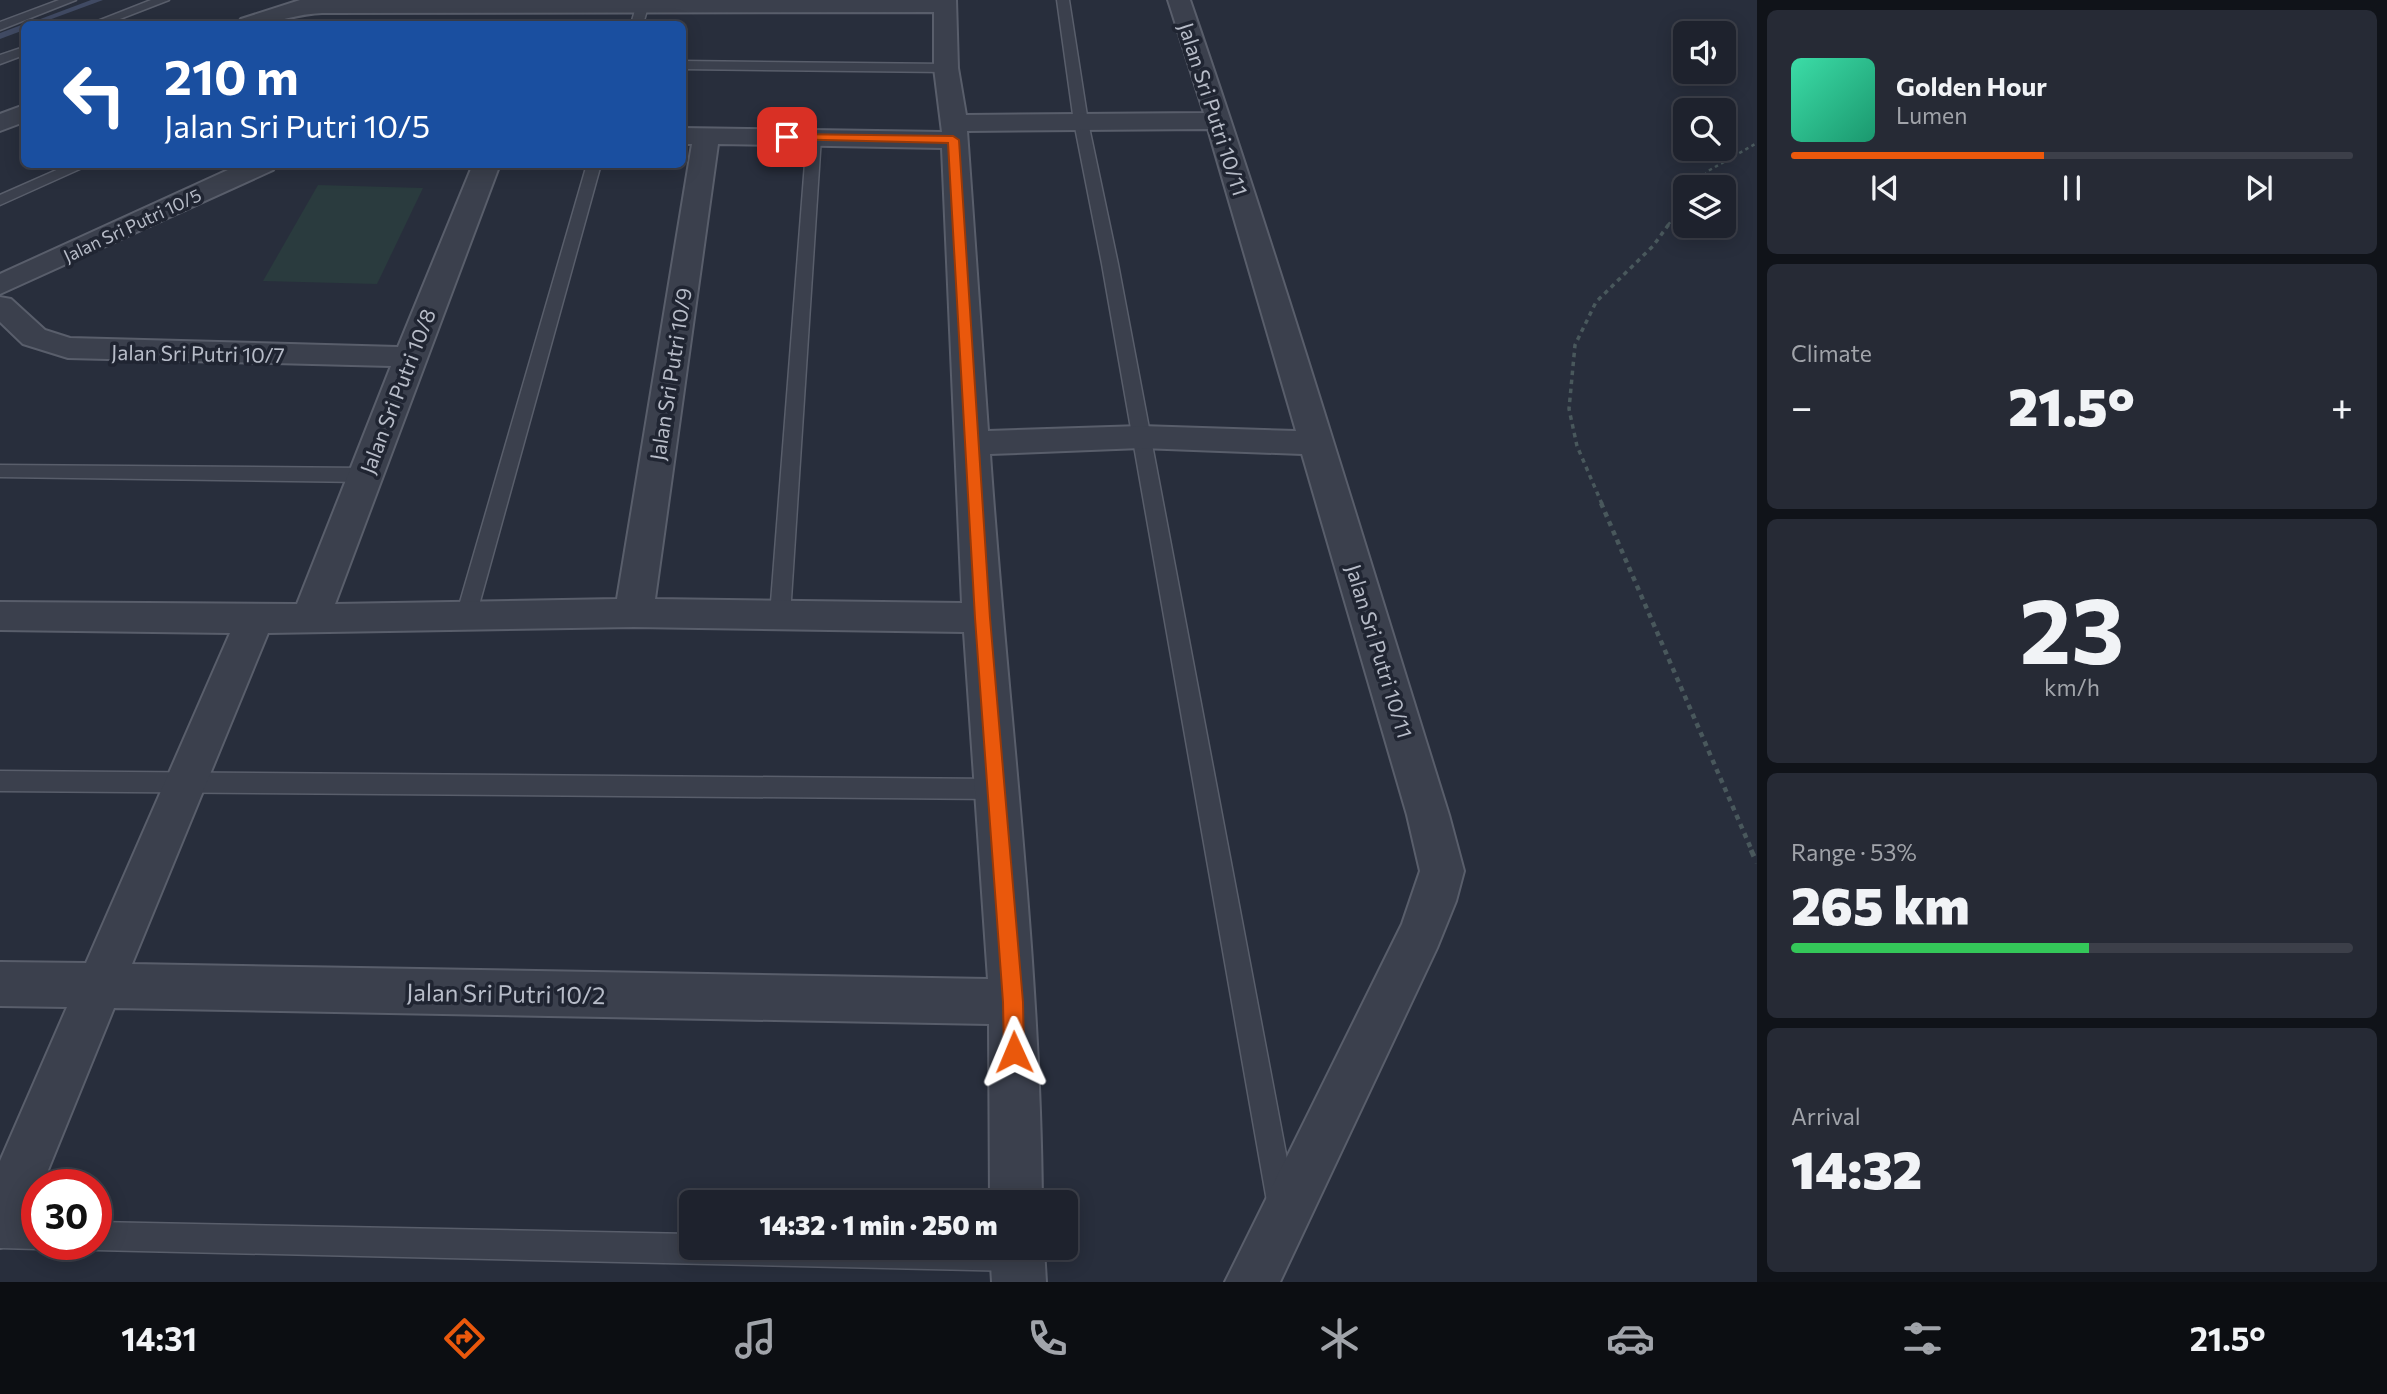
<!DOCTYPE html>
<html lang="en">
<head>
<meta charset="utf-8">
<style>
  :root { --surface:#1e222d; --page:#262a35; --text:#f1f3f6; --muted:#a1a4aa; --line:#3c3f49; --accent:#ea580c }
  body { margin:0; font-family:Commissioner,sans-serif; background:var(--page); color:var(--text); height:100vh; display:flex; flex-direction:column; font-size:26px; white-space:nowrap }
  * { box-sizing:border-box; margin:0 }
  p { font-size:23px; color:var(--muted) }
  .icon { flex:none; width:38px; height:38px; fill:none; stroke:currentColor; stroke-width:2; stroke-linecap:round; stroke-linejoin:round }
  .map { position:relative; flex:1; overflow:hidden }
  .sheet { display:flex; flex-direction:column; gap:10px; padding:10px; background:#101319; width:630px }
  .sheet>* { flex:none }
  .top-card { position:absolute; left:21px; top:21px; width:665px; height:147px; border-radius:10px; box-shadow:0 4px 18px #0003,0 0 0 2px var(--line); background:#1a4fa0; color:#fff; overflow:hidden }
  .fabs { position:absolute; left:1673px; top:21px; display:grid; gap:14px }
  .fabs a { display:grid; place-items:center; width:63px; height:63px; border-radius:10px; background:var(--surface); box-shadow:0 4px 18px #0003,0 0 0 2px var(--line); font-size:35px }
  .speed { position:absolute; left:21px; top:1169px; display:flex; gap:14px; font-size:35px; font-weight:700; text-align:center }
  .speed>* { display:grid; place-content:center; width:91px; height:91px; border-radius:50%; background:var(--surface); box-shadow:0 4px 18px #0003,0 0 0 2px var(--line); line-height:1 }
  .speed .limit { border:10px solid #d22; background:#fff; color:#111 }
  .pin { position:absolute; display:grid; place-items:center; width:60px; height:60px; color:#fff; margin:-30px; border-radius:14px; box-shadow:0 4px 10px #0006 }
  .me { position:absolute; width:77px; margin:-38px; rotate:359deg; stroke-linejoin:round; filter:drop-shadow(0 0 5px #0008) }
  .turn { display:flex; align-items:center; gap:24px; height:147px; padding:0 28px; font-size:32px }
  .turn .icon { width:91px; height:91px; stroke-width:2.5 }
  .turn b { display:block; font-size:49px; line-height:60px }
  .big { font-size:52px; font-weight:800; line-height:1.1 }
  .sheet .card { flex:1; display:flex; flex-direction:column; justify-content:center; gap:10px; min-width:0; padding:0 24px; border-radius:10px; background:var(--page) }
  .sheet .dial { align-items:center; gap:0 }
  .dial b { font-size:91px; line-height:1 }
  .song { display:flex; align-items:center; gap:21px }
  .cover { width:84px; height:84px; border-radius:10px; background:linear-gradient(135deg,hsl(160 70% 55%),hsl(160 70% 35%)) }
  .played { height:7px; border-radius:4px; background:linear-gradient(90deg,var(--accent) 45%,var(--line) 45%) }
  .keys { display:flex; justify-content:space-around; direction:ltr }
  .heat { display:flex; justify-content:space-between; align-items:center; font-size:38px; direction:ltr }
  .charge { height:10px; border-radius:5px; background:linear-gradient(90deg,#34c759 53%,var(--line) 0) }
  .trip { position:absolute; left:679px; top:1190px; width:399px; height:70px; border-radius:10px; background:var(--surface); box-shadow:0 4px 18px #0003,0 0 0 2px var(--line); font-weight:800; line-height:70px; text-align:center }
  .dock { display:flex; height:112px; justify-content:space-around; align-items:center; background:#0c0e12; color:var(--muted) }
  .dock .icon { width:49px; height:49px }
  .dock .active { color:var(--accent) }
  .dock b { font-size:32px; color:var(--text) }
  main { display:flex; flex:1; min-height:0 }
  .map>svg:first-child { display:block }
  .green { fill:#2a3b3e }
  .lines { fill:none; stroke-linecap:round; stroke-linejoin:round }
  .stream { fill:#404a63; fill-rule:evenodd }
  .service-casing { stroke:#595e6b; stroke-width:3 }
  .minor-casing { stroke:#595e6b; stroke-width:4 }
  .path-far3 { stroke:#49585c; stroke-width:2.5; stroke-dasharray:3.5 3.5; stroke-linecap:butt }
  .path-far2 { stroke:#49585c; stroke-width:3.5; stroke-dasharray:4.5 4.5; stroke-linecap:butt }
  .path-far1 { stroke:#49585c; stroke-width:4.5; stroke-dasharray:5 5; stroke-linecap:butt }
  .path { stroke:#49585c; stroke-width:5; stroke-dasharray:7 7; stroke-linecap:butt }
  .service { fill:#3b404d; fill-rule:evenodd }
  .minor { fill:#3b404d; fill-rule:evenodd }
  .route { fill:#ea580c; stroke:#983908; stroke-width:2 }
  .labels { text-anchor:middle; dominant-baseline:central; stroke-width:7; stroke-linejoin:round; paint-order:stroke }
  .far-street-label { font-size:18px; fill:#b7bcc8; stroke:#202532 }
  .street-label { font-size:21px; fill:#b7bcc8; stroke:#202532 }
  .near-street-label { font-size:24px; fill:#b7bcc8; stroke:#202532 }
</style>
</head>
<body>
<main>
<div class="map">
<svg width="1757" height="1282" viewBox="0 0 1757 1282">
  <rect width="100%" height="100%" fill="#282e3c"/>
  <path class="green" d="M 318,185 L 423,188 L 377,284 L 263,281 Z"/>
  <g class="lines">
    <g class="stream">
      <path d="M 91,0 L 103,0 L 38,24 L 27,24 Z"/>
      <path d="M 24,24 L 24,30 L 0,39 L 0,33 Z"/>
    </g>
    <defs>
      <g id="service">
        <path d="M 59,0 L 76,0 L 0,30 L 0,22 Z"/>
        <path d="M 151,0 L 169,0 L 107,24 L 90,24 Z"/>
        <path d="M 638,0 L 650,0 L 643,24 L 631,24 Z"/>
        <path d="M 1057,0 L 1069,0 L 1088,122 L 1118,264 L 1296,1207 L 1292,1217 L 1282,1221 L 1272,1217 L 1268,1207 L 1102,264 L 1074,122 Z"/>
        <path d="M 24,47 L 24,55 L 0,64 L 0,55 Z"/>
        <path d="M 682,61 L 946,64 L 953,68 L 946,72 L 682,69 Z"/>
        <path d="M 814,133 L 821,137 L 790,615 L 787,621 L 780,623 L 773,621 L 770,615 L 807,137 Z"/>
        <path d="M 70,164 L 91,164 L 0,205 L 0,195 Z"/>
        <path d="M 587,164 L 601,164 L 476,616 L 473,622 L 466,624 L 459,622 L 456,616 Z"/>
        <path d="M 0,465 L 365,468 L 372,470 L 374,475 L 372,480 L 365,482 L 0,477 Z"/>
        <path d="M 0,771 L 997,779 L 1005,782 L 1008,789 L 1005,796 L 997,799 L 0,791 Z"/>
        <path d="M 0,1220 L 37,1221 L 37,1244 L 47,1245 L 37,1249 L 0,1248 Z"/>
        <path d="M 96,1222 L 691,1234 L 691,1248 L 1028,1248 L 1032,1256 L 1027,1266 L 1017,1271 L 96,1250 L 85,1244 L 96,1244 Z"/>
      </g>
      <g id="minor">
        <path d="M 300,0 L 956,0 L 958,68 L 966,115 L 1204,113 L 1168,0 L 1190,0 C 1283,270 1364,543 1449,815 L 1464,871 L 1456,901 L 1437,948 L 1280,1282 L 1225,1282 L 1402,924 L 1420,871 L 1407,815 L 1302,454 L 1141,448 L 990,454 C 1007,703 1040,952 1042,1202 L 990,1202 L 989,1024 L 114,1008 L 42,1185 L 37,1185 L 37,1197 L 19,1241 L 0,1248 L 0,1161 L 67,1007 L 0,1006 L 0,962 L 86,963 L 230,633 L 0,630 L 0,602 L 297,604 L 391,366 L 68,358 L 23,344 L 0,322 L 0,297 L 11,299 L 45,330 L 70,338 L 398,347 L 473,164 L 500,164 L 335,604 L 617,599 L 692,144 L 682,144 L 682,128 L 942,132 L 934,68 L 934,12 L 322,13 C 291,14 269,27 237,24 L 241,19 ZM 1208,129 L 1296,431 L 1141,426 L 988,431 L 967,131 ZM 718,144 L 942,148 L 962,603 L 655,599 ZM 634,627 L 964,632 L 988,979 L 132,964 L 268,633 Z"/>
        <path d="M 24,105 L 24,122 L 0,131 L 0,114 Z"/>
        <path d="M 241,164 L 277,164 L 273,170 L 0,294 L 0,274 Z"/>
        <path d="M 990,1248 L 1044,1248 L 1046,1282 L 992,1282 Z"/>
      </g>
    </defs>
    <use href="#service" class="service-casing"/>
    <use href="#minor" class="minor-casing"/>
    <g class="path-far3">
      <path d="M 1696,187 L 1708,171 L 1757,143"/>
      <path d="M 1668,225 L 1685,202"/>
    </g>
    <path class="path-far2" d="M 1602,504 L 1577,446 L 1569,409 L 1575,345 L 1596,302 L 1653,246 L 1669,224"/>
    <path class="path-far1" d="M 1601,503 L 1752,851"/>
    <path class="path" d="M 1751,850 L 1757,863"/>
    <use href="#service" class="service"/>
    <use href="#minor" class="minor"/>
  </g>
  <path class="route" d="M 787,134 L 953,136 L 959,140 L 990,618 L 1023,1002 L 1024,1052 L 1021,1059 L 1014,1062 L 1006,1059 L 1004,1052 L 1003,1002 L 975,618 L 948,143 L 783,139 L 783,135 Z"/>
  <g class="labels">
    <g class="far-street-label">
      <text transform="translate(132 225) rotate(-25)">Jalan Sri Putri 10/5</text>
    </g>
    <g class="street-label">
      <text transform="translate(1214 109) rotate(72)">Jalan Sri Putri 10/11</text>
      <text transform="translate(198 353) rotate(1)">Jalan Sri Putri 10/7</text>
      <text transform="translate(670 374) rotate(-81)">Jalan Sri Putri 10/9</text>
      <text transform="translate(397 391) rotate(-69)">Jalan Sri Putri 10/8</text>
      <text transform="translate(1380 651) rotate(73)">Jalan Sri Putri 10/11</text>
    </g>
    <g class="near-street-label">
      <text transform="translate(506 993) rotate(1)">Jalan Sri Putri 10/2</text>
    </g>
  </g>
</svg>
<div class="fabs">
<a><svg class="icon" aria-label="sound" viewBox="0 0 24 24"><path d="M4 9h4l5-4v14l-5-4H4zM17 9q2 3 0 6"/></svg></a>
<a><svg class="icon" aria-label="search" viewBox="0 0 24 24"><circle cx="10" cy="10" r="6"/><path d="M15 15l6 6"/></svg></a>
<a><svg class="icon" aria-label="layers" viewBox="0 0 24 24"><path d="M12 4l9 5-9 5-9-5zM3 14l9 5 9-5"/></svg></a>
</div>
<div class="speed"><div class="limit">30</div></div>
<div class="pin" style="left:787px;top:137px;background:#d93025"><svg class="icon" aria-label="arrive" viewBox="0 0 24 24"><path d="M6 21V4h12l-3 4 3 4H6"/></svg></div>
<svg class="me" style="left:1014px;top:1052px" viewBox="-20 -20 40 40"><path d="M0-17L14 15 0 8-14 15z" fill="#ea580c" stroke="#fff" stroke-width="4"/></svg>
<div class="trip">14:32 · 1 min · 250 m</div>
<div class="top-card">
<div class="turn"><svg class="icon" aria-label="left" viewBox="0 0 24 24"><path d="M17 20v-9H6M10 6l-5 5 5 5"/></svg><div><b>210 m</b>Jalan Sri Putri 10/5</div></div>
</div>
</div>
<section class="sheet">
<div class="card">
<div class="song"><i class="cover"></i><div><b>Golden Hour</b><p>Lumen</p></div></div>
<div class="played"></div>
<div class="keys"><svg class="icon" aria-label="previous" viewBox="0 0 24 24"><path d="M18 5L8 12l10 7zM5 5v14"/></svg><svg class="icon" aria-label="pause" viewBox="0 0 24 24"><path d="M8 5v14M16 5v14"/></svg><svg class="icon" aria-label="next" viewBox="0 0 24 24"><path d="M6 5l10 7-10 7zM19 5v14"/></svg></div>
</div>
<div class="card"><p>Climate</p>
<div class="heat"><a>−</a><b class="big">21.5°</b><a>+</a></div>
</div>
<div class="card dial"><b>23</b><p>km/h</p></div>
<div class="card"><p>Range · 53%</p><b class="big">265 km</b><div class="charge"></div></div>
<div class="card"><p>Arrival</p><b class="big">14:32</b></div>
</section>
</main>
<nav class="dock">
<b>14:31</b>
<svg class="icon active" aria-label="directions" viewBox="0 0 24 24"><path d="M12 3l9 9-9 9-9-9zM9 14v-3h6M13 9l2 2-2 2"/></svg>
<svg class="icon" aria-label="music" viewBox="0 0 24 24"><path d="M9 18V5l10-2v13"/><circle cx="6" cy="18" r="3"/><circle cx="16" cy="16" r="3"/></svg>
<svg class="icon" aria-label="phone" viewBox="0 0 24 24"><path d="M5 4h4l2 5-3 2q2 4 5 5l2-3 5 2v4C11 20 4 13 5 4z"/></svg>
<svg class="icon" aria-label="climate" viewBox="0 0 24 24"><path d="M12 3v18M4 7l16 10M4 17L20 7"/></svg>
<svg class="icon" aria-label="car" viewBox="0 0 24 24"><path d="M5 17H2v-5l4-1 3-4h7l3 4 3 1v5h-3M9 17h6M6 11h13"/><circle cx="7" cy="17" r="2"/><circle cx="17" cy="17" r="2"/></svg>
<svg class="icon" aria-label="filters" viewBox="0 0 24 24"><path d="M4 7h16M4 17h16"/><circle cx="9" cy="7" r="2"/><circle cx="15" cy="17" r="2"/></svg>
<b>21.5°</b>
</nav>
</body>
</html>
